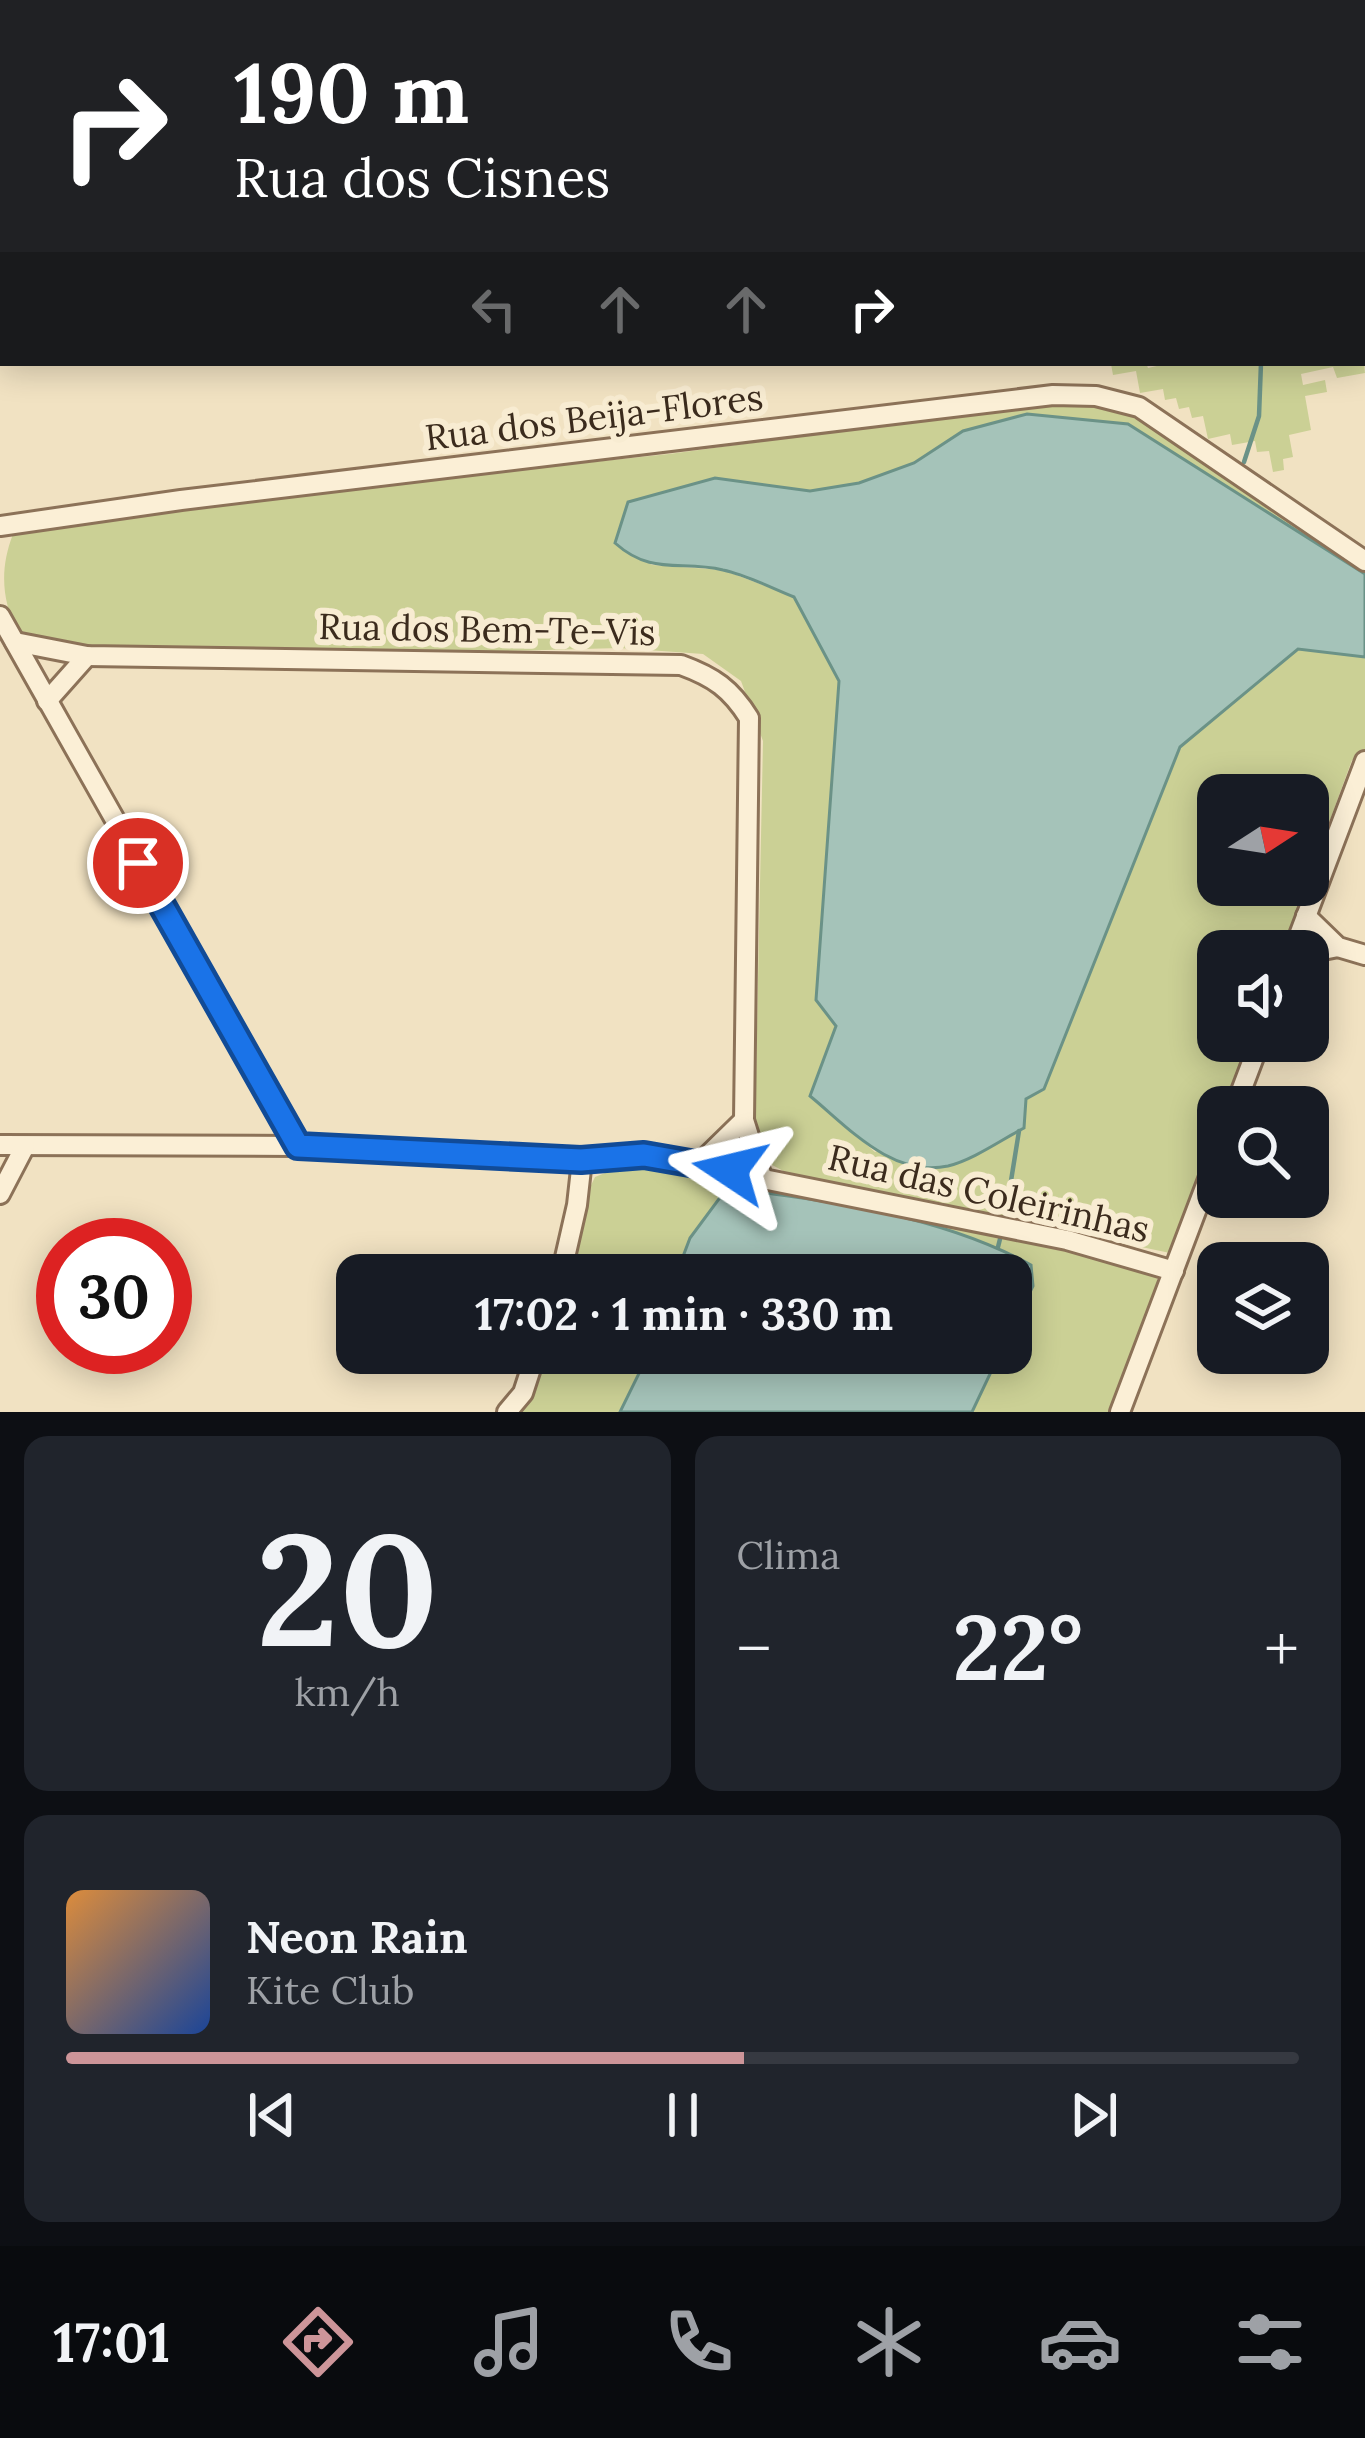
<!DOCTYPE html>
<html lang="pt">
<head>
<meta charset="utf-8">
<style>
  :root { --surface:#171b24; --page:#20242c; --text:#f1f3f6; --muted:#9ea1a6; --line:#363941; --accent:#cd9599 }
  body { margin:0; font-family:Lora,serif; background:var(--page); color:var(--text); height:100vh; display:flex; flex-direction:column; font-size:45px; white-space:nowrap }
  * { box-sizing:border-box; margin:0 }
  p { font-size:39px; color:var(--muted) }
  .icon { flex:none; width:66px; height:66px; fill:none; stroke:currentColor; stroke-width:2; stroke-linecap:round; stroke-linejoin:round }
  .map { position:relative; height:1412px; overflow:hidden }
  .side { display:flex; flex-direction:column; gap:24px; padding:24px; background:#0d0f14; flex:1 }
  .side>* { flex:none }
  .guide { position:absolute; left:0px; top:0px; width:1365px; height:366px; box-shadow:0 6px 30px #0003; background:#202124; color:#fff; overflow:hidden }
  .needle { width:78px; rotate:78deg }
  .controls { position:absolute; left:1197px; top:774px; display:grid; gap:24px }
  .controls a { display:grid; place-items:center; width:132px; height:132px; border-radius:24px; background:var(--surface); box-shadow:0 6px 30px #0003; font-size:60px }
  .speed { position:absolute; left:36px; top:1218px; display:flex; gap:24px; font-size:60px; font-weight:700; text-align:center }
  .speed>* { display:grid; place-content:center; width:156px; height:156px; border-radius:50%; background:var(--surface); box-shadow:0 6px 30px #0003; line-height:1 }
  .speed .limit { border:18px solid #d22; background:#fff; color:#111 }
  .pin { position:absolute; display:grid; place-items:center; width:102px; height:102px; color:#fff; margin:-51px; border:6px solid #fff; border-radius:50%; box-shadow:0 3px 12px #0007 }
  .me { position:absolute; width:132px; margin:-66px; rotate:280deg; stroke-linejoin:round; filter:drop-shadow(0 0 9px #0008) }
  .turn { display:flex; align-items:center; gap:42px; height:252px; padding:0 36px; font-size:54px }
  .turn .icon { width:156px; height:156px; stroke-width:2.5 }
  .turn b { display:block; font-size:84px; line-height:102px }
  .lanes { display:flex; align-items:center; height:114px; padding:0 36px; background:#0003; justify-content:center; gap:60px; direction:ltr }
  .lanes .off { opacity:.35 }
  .big { font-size:90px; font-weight:800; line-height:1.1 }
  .side .tile { flex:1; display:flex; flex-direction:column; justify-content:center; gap:18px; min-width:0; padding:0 42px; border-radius:24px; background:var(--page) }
  .side .dial { align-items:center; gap:0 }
  .dial b { font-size:156px; line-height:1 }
  .song { display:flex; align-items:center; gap:36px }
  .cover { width:144px; height:144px; border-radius:18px; background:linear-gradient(135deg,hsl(30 70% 55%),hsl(220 70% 35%)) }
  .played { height:12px; border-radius:6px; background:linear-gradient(90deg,var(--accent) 55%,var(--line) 55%) }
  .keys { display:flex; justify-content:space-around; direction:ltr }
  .heat { display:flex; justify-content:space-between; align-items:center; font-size:66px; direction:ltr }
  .side .tiles { flex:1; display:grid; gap:24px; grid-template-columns:1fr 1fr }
  .tile:last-child { grid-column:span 2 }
  .trip { position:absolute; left:336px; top:1254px; width:696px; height:120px; border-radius:24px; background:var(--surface); box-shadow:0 6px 30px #0003; font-weight:800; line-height:120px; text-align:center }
  .tab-bar { display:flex; height:192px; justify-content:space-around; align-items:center; background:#090b0e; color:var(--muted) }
  .tab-bar .icon { width:84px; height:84px }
  .tab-bar .on { color:var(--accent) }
  .tab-bar b { font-size:54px; color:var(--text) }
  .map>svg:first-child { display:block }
  .green { fill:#cbd095 }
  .cemetery { fill:#c0c495 }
  .water { fill:#a5c3b9; stroke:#6b9287; stroke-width:3 }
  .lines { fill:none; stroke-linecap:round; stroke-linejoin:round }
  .stream { stroke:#6b9287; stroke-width:4.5 }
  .lane-casing { stroke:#8c7258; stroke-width:15 }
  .street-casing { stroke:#8c7258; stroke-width:24 }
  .secondary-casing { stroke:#6e533b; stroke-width:30 }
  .lane { stroke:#fbefd6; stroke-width:9 }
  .street { stroke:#fbefd6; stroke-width:18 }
  .secondary { stroke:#fbefd6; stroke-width:24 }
  .route-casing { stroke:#114b97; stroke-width:30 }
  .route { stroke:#1a73e8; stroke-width:21 }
  .labels { text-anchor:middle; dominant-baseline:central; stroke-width:12; stroke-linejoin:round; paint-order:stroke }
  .street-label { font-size:36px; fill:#3b2b1d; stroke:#f8ecd2 }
</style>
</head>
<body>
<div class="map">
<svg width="1365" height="1412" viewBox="0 0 1365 1412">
  <rect width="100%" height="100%" fill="#f1e2c2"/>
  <g class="green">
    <path d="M 1362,338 L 1365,373 L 1337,378 L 1333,367 L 1301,374 L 1303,385 L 1325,380 L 1327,392 L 1305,396 L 1311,430 L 1289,435 L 1293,457 L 1283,459 L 1284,470 L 1273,472 L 1269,451 L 1257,452 L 1255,441 L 1232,445 L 1230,434 L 1208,439 L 1203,416 L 1192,418 L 1189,407 L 1179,409 L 1176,398 L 1165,400 L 1163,389 L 1140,393 L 1136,371 L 1113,375 L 1111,364 L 1099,363 L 1146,363 L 1148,368 L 1170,363 L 1362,363 Z"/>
    <path d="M 1047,403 L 1116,409 L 1149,422 L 1365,567 L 1365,574 L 1128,424 L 963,431 L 914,463 L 859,483 L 810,491 L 715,478 L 628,502 L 615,543 L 652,565 L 723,570 L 794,597 L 839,681 L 836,1026 L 810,1096 L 875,1152 L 1026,1099 L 1044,1088 L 1181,747 L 1298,649 L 1365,657 L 1365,762 L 1352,760 L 1308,880 L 1308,795 L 1218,795 L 1218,885 L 1306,885 L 1282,951 L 1218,951 L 1218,1041 L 1249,1041 L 1225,1107 L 1218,1107 L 1218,1126 L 1170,1253 L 787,1173 L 761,1159 L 755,1124 L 763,741 L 741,681 L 703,654 L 620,648 L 475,652 L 83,648 L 18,633 C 1,599 0,568 13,534 L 180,506 L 669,454 Z"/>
    <path d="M 635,1161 L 1111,1257 L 1157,1275 L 1157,1289 L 1108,1412 L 972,1412 L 1000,1353 L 1011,1353 C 1011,1316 1035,1301 1030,1265 L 690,1238 L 676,1275 L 565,1275 L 582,1204 L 595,1177 Z"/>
    <path d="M 542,1353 L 649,1353 L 620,1412 L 516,1412 Z"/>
  </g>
  <rect class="cemetery" x="901" y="0" width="259" height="3"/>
  <g class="water">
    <path d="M 1027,414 L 1128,424 L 1365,574 L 1365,657 L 1298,649 L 1180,747 L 1044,1089 L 1026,1099 L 1024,1128 C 1001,1140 973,1160 948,1166 C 892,1178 848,1127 810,1096 L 836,1026 L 816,1000 L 839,681 L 794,597 C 771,588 747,575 723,570 C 680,560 652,576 615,543 L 628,502 L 715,478 L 810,491 L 859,483 L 914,463 L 963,431 Z"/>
    <path d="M 727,1188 C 829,1201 940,1215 1031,1265 L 1033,1286 L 1011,1331 L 1011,1275 L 676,1275 L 690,1238 Z"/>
    <path d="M 649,1353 L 1000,1353 L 972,1412 L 620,1412 Z"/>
  </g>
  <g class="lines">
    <g class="stream">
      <path d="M 1343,3 L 1343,0"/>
      <path d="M 1244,462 L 1259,416 L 1261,363"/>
      <path d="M 1005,1218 L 1019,1131"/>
      <path d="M 998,1247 L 1000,1239"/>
    </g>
    <defs>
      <path id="lane" d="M 1043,0 L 1043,3"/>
      <g id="street">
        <path d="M 103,3 L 103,0"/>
        <path d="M 236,3 L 236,0"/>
        <path d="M 359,3 L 360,0"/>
        <path d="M 485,3 L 485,0"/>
        <path d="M 0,526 L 181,500 L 1053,395 L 1096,396 L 1139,407 L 1365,561"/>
        <path d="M 0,616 L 299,1146"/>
        <path d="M 15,642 L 87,656 L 681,665 C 714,677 731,689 749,718 L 744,1120 L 762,1177"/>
        <path d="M 47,701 L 87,656"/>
        <path d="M 1306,916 L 1338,947 L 1365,955"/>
        <path d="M 1293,951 L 1365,761"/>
        <path d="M 1308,953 L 1338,947"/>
        <path d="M 1235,1107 L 1260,1041"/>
        <path d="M 0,1145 L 299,1146 L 582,1160 L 644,1155 L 1067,1240 L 1174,1271"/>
        <path d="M 699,1164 L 744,1120"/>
        <path d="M 0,1194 L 25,1146"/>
        <path d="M 561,1275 L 577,1205 L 582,1160"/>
        <path d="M 507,1412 L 523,1393 L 536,1353"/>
        <path d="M 1120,1412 L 1218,1153"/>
      </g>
      <g id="secondary">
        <path d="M 1362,81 L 1365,82"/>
        <path d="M 1362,130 L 1365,131"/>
        <path d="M 1,220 L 3,222"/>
        <path d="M 0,248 L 3,246"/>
      </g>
    </defs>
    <use href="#lane" class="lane-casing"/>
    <use href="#street" class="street-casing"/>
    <use href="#secondary" class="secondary-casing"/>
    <use href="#lane" class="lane"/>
    <use href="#street" class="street"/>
    <use href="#secondary" class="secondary"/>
  </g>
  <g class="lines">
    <defs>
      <path id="route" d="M 138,863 L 298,1146 L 581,1160 L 644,1155 L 730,1170"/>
    </defs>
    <use href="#route" class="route-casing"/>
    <use href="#route" class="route"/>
  </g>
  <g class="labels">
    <g class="street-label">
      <text transform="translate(594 417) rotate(-7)">Rua dos Beija-Flores</text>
      <text transform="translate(487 629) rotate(1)">Rua dos Bem-Te-Vis</text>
      <text transform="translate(989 1193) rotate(13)">Rua das Coleirinhas</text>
    </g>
  </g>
</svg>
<div class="controls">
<a><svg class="needle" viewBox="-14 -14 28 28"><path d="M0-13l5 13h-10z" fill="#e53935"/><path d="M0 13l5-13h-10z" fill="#9ea1a6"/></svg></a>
<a><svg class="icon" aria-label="sound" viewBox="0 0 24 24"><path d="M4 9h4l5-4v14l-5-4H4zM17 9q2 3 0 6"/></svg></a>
<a><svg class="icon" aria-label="search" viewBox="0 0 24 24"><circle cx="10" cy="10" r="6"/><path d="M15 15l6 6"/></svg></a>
<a><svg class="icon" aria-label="layers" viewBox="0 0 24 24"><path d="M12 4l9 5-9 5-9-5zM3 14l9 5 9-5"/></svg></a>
</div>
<div class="speed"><div class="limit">30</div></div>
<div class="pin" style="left:138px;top:863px;background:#d93025"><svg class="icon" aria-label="arrive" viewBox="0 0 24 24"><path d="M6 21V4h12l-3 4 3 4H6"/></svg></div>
<svg class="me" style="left:730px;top:1170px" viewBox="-20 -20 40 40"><path d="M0-17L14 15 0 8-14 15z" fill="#1a73e8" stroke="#fff" stroke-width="4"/></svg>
<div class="trip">17:02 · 1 min · 330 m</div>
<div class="guide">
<div class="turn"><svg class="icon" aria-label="right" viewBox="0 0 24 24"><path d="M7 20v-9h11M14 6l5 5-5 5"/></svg><div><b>190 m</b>Rua dos Cisnes</div></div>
<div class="lanes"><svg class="icon off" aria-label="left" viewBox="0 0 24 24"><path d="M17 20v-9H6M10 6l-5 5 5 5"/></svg><svg class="icon off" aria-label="ahead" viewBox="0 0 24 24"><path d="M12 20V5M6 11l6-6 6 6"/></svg><svg class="icon off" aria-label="ahead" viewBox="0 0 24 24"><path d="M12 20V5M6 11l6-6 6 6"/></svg><svg class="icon" aria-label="right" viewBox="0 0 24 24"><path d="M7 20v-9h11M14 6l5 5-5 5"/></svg></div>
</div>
</div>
<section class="side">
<div class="tiles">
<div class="tile dial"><b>20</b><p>km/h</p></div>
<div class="tile"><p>Clima</p>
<div class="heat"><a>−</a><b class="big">22°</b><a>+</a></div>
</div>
<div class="tile">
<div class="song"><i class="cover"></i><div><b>Neon Rain</b><p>Kite Club</p></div></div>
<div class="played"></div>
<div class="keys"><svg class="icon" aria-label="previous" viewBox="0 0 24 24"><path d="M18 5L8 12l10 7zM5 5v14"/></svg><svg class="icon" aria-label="pause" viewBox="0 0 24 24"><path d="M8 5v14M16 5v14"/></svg><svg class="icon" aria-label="next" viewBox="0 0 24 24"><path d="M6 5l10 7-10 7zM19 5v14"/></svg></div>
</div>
</div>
</section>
<nav class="tab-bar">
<b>17:01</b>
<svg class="icon on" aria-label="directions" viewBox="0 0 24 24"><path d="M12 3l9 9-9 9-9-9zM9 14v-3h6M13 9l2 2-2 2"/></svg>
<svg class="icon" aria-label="music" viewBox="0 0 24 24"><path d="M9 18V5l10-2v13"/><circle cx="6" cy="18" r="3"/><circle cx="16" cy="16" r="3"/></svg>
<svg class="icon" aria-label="phone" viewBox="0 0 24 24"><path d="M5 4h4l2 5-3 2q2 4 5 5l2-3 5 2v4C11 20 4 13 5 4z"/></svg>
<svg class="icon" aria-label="climate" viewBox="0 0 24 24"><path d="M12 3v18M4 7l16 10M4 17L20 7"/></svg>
<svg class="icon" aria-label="car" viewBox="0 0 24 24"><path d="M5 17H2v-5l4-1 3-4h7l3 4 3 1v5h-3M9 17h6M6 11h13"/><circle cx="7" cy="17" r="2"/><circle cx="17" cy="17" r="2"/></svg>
<svg class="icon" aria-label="filters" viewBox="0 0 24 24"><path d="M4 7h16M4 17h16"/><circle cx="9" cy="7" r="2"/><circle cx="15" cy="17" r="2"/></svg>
</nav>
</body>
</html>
